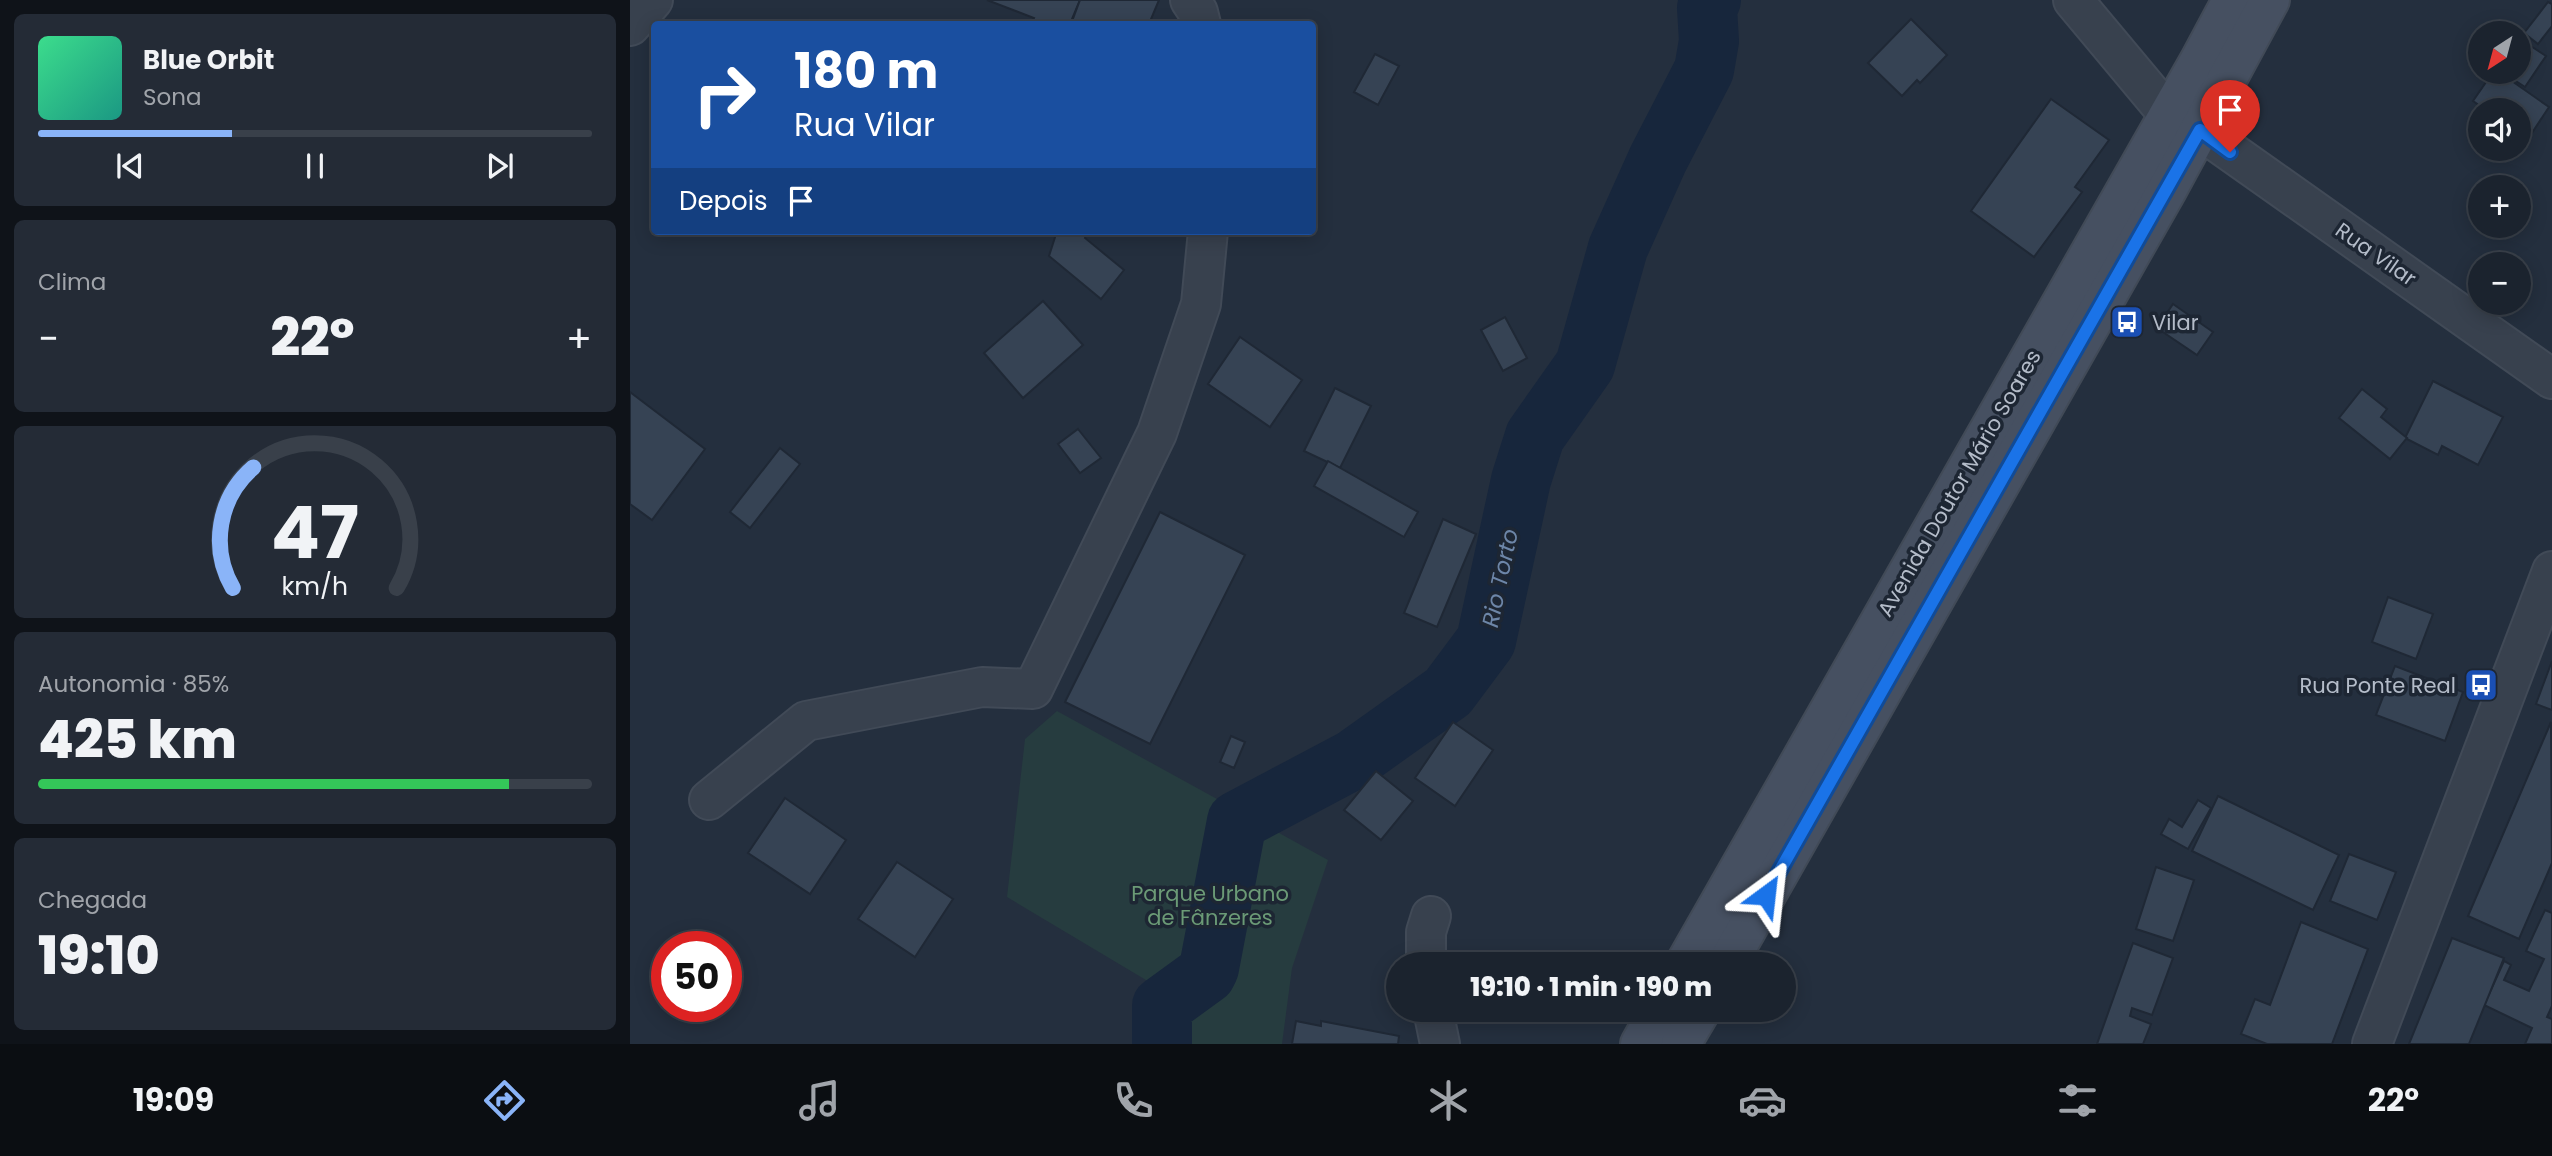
<!DOCTYPE html>
<html lang="pt">
<head>
<meta charset="utf-8">
<style>
  :root { --surface:#1b232e; --page:#242b36; --text:#f1f3f6; --muted:#a0a4aa; --line:#39404a; --accent:#8ab4f8 }
  body { margin:0; font-family:Poppins,sans-serif; background:var(--page); color:var(--text); height:100vh; display:flex; flex-direction:column; font-size:26px; white-space:nowrap }
  * { box-sizing:border-box; margin:0 }
  p { font-size:23px; color:var(--muted) }
  .icon { flex:none; width:38px; height:38px; fill:none; stroke:currentColor; stroke-width:2; stroke-linecap:round; stroke-linejoin:round }
  .map { position:relative; flex:1; overflow:hidden }
  .drawer { display:flex; flex-direction:column; gap:14px; padding:14px; background:#0f1319; width:630px }
  .drawer>* { flex:none }
  .hud { position:absolute; left:21px; top:21px; width:665px; height:214px; border-radius:7px; box-shadow:0 4px 18px #0003,0 0 0 2px var(--line); background:#1a4fa0; color:#fff; overflow:hidden }
  .needle { width:46px; rotate:216deg }
  .controls { position:absolute; left:1838px; top:21px; display:grid; gap:14px }
  .controls a { display:grid; place-items:center; width:63px; height:63px; border-radius:50%; background:var(--surface); box-shadow:0 4px 18px #0003,0 0 0 2px var(--line); font-size:35px }
  .speed { position:absolute; left:21px; top:931px; display:flex; gap:14px; font-size:35px; font-weight:700; text-align:center }
  .speed>* { display:grid; place-content:center; width:91px; height:91px; border-radius:50%; background:var(--surface); box-shadow:0 4px 18px #0003,0 0 0 2px var(--line); line-height:1 }
  .speed .limit { border:10px solid #d22; background:#fff; color:#111 }
  .pin { position:absolute; display:grid; place-items:center; width:60px; height:60px; color:#fff; margin:-72px -30px; border-radius:50% 50% 50% 0; rotate:-45deg; box-shadow:0 0 7px #0007 }
  .pin .icon { rotate:45deg }
  .me { position:absolute; width:77px; margin:-38px; rotate:30deg; stroke-linejoin:round; filter:drop-shadow(0 0 5px #0008) }
  .turn { display:flex; align-items:center; gap:24px; height:147px; padding:0 28px; font-size:32px }
  .turn .icon { width:91px; height:91px; stroke-width:2.5 }
  .turn b { display:block; font-size:49px; line-height:60px }
  .then { display:flex; align-items:center; height:66px; padding:0 28px; background:#0003; gap:14px; font-size:26px }
  .big { font-size:52px; font-weight:800; line-height:1.1 }
  .drawer .tile { flex:1; display:flex; flex-direction:column; justify-content:center; gap:10px; min-width:0; padding:0 24px; border-radius:10px; background:var(--page) }
  .drawer .dial { align-items:center; gap:0 }
  .dial svg { height:182px; overflow:visible; fill:none; stroke:var(--line); stroke-width:7; stroke-linecap:round; text-anchor:middle }
  .dial text { fill:var(--text); stroke:none }
  .song { display:flex; align-items:center; gap:21px }
  .cover { width:84px; height:84px; border-radius:10px; background:linear-gradient(135deg,hsl(150 70% 55%),hsl(170 70% 35%)) }
  .played { height:7px; border-radius:4px; background:linear-gradient(90deg,var(--accent) 35%,var(--line) 35%) }
  .keys { display:flex; justify-content:space-around; direction:ltr }
  .heat { display:flex; justify-content:space-between; align-items:center; font-size:38px; direction:ltr }
  .charge { height:10px; border-radius:5px; background:linear-gradient(90deg,#34c759 85%,var(--line) 0) }
  .trip { position:absolute; left:756px; top:952px; width:410px; height:70px; border-radius:35px; background:var(--surface); box-shadow:0 4px 18px #0003,0 0 0 2px var(--line); font-weight:800; line-height:70px; text-align:center }
  .tabs { display:flex; height:112px; justify-content:space-around; align-items:center; background:#0b0e12; color:var(--muted) }
  .tabs .icon { width:49px; height:49px }
  .tabs .selected { color:var(--accent) }
  .tabs b { font-size:32px; color:var(--text) }
  main { display:flex; flex:1; min-height:0 }
  .map>svg:first-child { display:block }
  .green { fill:#263c3f }
  .lines { fill:none; stroke-linecap:round; stroke-linejoin:round }
  .river { stroke:#17263c; stroke-width:60 }
  .building { fill:#364354; stroke:#1f2835; stroke-width:2 }
  .minor-casing { stroke:#414a57; stroke-width:42 }
  .tertiary-casing { stroke:#414a57; stroke-width:42 }
  .secondary-casing { stroke:#414a57; stroke-width:42 }
  .minor { stroke:#38414e; stroke-width:38 }
  .tertiary { stroke:#38414e; stroke-width:38 }
  .secondary { stroke:#465061; stroke-width:38 }
  .route-casing { stroke:#114b97; stroke-width:18 }
  .route { stroke:#1a73e8; stroke-width:12 }
  .labels { text-anchor:middle; dominant-baseline:central; stroke-width:7; stroke-linejoin:round; paint-order:stroke }
  .street-label { font-size:21px; fill:#b4bcc9; stroke:#1d2633 }
  .poi-label { font-size:21px; fill:#b4bcc9; stroke:#1d2633; text-anchor:start }
  .park-label { font-size:21px; fill:#6b9a76; stroke:#1d2633 }
  .water-label { font-size:23px; font-style:italic; fill:#6d86a8; stroke:#1d2633 }
</style>
</head>
<body>
<main>
<section class="drawer">
<div class="tile">
<div class="song"><i class="cover"></i><div><b>Blue Orbit</b><p>Sona</p></div></div>
<div class="played"></div>
<div class="keys"><svg class="icon" aria-label="previous" viewBox="0 0 24 24"><path d="M18 5L8 12l10 7zM5 5v14"/></svg><svg class="icon" aria-label="pause" viewBox="0 0 24 24"><path d="M8 5v14M16 5v14"/></svg><svg class="icon" aria-label="next" viewBox="0 0 24 24"><path d="M6 5l10 7-10 7zM19 5v14"/></svg></div>
</div>
<div class="tile"><p>Clima</p>
<div class="heat"><a>−</a><b class="big">22°</b><a>+</a></div>
</div>
<div class="tile dial"><svg viewBox="0 0 100 80">
<path d="M14 69A42 42 0 1 1 86 69"/>
<path d="M14 69A42 42 0 0 1 23 16" stroke="#8ab4f8"/>
<text x="50" y="56" font-size="32" font-weight="700">47</text>
<text x="50" y="72" font-size="11">km/h</text>
</svg></div>
<div class="tile"><p>Autonomia · 85%</p><b class="big">425 km</b><div class="charge"></div></div>
<div class="tile"><p>Chegada</p><b class="big">19:10</b></div>
</section>
<div class="map">
<svg width="1922" height="1044" viewBox="0 0 1922 1044">
  <rect width="100%" height="100%" fill="#242f3e"/>
  <path class="green" d="M 427,711 L 698,860 L 662,968 L 652,1044 L 524,1044 L 526,986 L 377,897 L 395,739 Z"/>
  <g class="lines">
    <path class="river" d="M 532,1044 L 532,1006 L 576,974 L 579,968 L 607,821 L 724,759 L 818,692 L 856,641 L 891,480 L 905,436 L 955,365 L 988,248 L 1028,159 L 1074,70 L 1079,41 L 1077,8 L 1081,0"/>
  </g>
  <g class="building">
    <path d="M 357,0 L 450,0 L 440,24 L 401,24 L 404,18 Z"/>
    <path d="M 450,0 L 529,0 L 519,24 L 484,24 L 476,22 L 475,24 L 441,24 Z"/>
    <path d="M 1918,2 L 1922,4 L 1922,26 L 1908,44 L 1894,33 Z"/>
    <path d="M 1281,19 L 1317,55 L 1290,83 L 1287,80 L 1272,96 L 1238,63 Z"/>
    <path d="M 1890,39 L 1916,56 L 1895,87 L 1872,72 L 1888,72 Z"/>
    <path d="M 745,54 L 769,66 L 748,105 L 724,92 Z"/>
    <path d="M 1863,72 L 1869,72 L 1919,107 L 1898,139 L 1888,133 L 1888,110 L 1856,110 L 1843,101 Z"/>
    <path d="M 1421,99 L 1479,140 L 1445,187 L 1452,192 L 1404,257 L 1341,211 Z"/>
    <path d="M 427,231 L 457,231 L 455,238 L 494,270 L 471,299 L 419,256 Z"/>
    <path d="M 413,301 L 453,345 L 393,398 L 354,353 Z"/>
    <path d="M 1543,304 L 1583,332 L 1567,355 L 1527,328 Z"/>
    <path d="M 875,317 L 897,358 L 873,371 L 851,330 Z"/>
    <path d="M 610,337 L 672,380 L 640,427 L 578,384 Z"/>
    <path d="M 1803,381 L 1873,417 L 1848,465 L 1812,446 L 1808,455 L 1775,438 Z"/>
    <path d="M 705,388 L 741,406 L 710,468 L 674,451 Z"/>
    <path d="M 1732,389 L 1757,409 L 1751,417 L 1777,438 L 1760,459 L 1709,418 Z"/>
    <path d="M 0,392 L 75,449 L 22,520 L 0,504 Z"/>
    <path d="M 448,429 L 471,458 L 450,473 L 428,444 Z"/>
    <path d="M 150,448 L 170,464 L 120,528 L 100,512 Z"/>
    <path d="M 698,461 L 788,512 L 774,537 L 684,486 Z"/>
    <path d="M 530,512 L 615,555 L 520,744 L 435,702 Z"/>
    <path d="M 813,519 L 846,534 L 807,627 L 774,613 Z"/>
    <path d="M 1758,597 L 1803,614 L 1786,659 L 1742,642 Z"/>
    <path d="M 1922,661 L 1922,710 L 1906,704 Z"/>
    <path d="M 1765,666 L 1833,692 L 1815,741 L 1746,715 Z"/>
    <path d="M 823,722 L 863,750 L 825,806 L 785,778 Z"/>
    <path d="M 1921,722 L 1922,863 L 1889,939 L 1838,916 Z"/>
    <path d="M 601,736 L 615,742 L 604,768 L 590,762 Z"/>
    <path d="M 746,771 L 783,801 L 751,840 L 714,810 Z"/>
    <path d="M 1588,796 L 1709,855 L 1683,910 L 1562,851 Z"/>
    <path d="M 155,798 L 216,840 L 180,894 L 118,853 Z"/>
    <path d="M 1568,800 L 1581,808 L 1558,849 L 1531,834 L 1539,819 L 1552,827 Z"/>
    <path d="M 1719,854 L 1766,872 L 1747,920 L 1700,901 Z"/>
    <path d="M 267,862 L 323,899 L 285,957 L 228,919 Z"/>
    <path d="M 1526,867 L 1564,880 L 1543,941 L 1506,929 Z"/>
    <path d="M 1915,910 L 1922,913 L 1922,1006 L 1917,1017 L 1922,1019 L 1922,1044 L 1895,1044 L 1902,1028 L 1854,1005 L 1874,961 L 1881,965 L 1874,980 L 1899,991 L 1914,959 L 1896,951 Z"/>
    <path d="M 1671,922 L 1738,949 L 1702,1044 L 1637,1044 L 1611,1034 L 1625,999 L 1640,1005 Z"/>
    <path d="M 1822,938 L 1874,958 L 1839,1044 L 1779,1044 Z"/>
    <path d="M 1503,943 L 1543,958 L 1522,1015 L 1502,1008 L 1500,1016 L 1521,1024 L 1513,1044 L 1467,1044 Z"/>
    <path d="M 666,1021 L 691,1026 L 691,1021 L 769,1036 L 768,1044 L 662,1044 Z"/>
  </g>
  <g class="lines">
    <defs>
      <g id="minor">
        <path d="M 560,0 L 568,12 L 571,24"/>
        <path d="M 1443,0 L 1539,115"/>
        <path d="M 0,26 L 23,0"/>
        <path d="M 1570,130 L 1922,379"/>
        <path d="M 79,800 L 176,721 L 352,687 L 403,689 L 527,433 L 571,304 L 578,231"/>
        <path d="M 796,964 L 796,932 L 801,916"/>
        <path d="M 803,1010 L 810,1044"/>
      </g>
      <path id="tertiary" d="M 1742,1044 L 1922,571"/>
      <g id="secondary">
        <path d="M 1055,964 L 1570,60 L 1602,0"/>
        <path d="M 1097,964 L 1537,190 L 1640,0"/>
        <path d="M 1010,1044 L 1029,1010"/>
        <path d="M 1051,1044 L 1071,1010"/>
      </g>
    </defs>
    <use href="#minor" class="minor-casing"/>
    <use href="#tertiary" class="tertiary-casing"/>
    <use href="#secondary" class="secondary-casing"/>
    <use href="#minor" class="minor"/>
    <use href="#tertiary" class="tertiary"/>
    <use href="#secondary" class="secondary"/>
  </g>
  <g class="lines">
    <defs>
      <path id="route" d="M 1136,895 L 1570,130 L 1600,152"/>
    </defs>
    <use href="#route" class="route-casing"/>
    <use href="#route" class="route"/>
  </g>
  <defs>
    <symbol id="bus-square" viewBox="-11 -11 22 22"><rect x="-9" y="-9" width="18" height="18" rx="4" fill="#1a4fb4" stroke="#1d2633"/><path d="M-5-6H5V4H4V6H2V4H-2V6H-4V4H-5ZM-3.5-4V0h7V-4ZM-3.5 1.2v1.5H-2V1.2ZM2 1.2v1.5H3.5V1.2Z" fill="#fff"/></symbol>
  </defs>
  <g fill-rule="evenodd">
    <use href="#bus-square" x="1478" y="303" width="38" height="38"/>
    <use href="#bus-square" x="1832" y="666" width="38" height="38"/>
  </g>
  <g class="labels">
    <g class="street-label">
      <text transform="translate(1746 254) rotate(35)">Rua Vilar</text>
      <text transform="translate(1329 483) rotate(-60)">Avenida Doutor Mário Soares</text>
    </g>
    <g class="poi-label">
      <text x="1522" y="322">Vilar</text>
      <text x="1826" y="685" text-anchor="end">Rua Ponte Real</text>
    </g>
    <g class="park-label">
      <text x="580" y="893">Parque Urbano<tspan x="580" dy="24">de Fânzeres</tspan></text>
    </g>
    <g class="water-label">
      <text transform="translate(870 578) rotate(-78)">Rio Torto</text>
    </g>
  </g>
</svg>
<div class="controls">
<a><svg class="needle" viewBox="-14 -14 28 28"><path d="M0-13l5 13h-10z" fill="#e53935"/><path d="M0 13l5-13h-10z" fill="#a0a4aa"/></svg></a>
<a><svg class="icon" aria-label="sound" viewBox="0 0 24 24"><path d="M4 9h4l5-4v14l-5-4H4zM17 9q2 3 0 6"/></svg></a>
<a>+</a>
<a>−</a>
</div>
<div class="speed"><div class="limit">50</div></div>
<div class="pin" style="left:1600px;top:152px;background:#d93025"><svg class="icon" aria-label="arrive" viewBox="0 0 24 24"><path d="M6 21V4h12l-3 4 3 4H6"/></svg></div>
<svg class="me" style="left:1136px;top:895px" viewBox="-20 -20 40 40"><path d="M0-17L14 15 0 8-14 15z" fill="#1a73e8" stroke="#fff" stroke-width="4"/></svg>
<div class="trip">19:10 · 1 min · 190 m</div>
<div class="hud">
<div class="turn"><svg class="icon" aria-label="right" viewBox="0 0 24 24"><path d="M7 20v-9h11M14 6l5 5-5 5"/></svg><div><b>180 m</b>Rua Vilar</div></div>
<div class="then">Depois<svg class="icon" aria-label="arrive" viewBox="0 0 24 24"><path d="M6 21V4h12l-3 4 3 4H6"/></svg></div>
</div>
</div>
</main>
<nav class="tabs">
<b>19:09</b>
<svg class="icon selected" aria-label="directions" viewBox="0 0 24 24"><path d="M12 3l9 9-9 9-9-9zM9 14v-3h6M13 9l2 2-2 2"/></svg>
<svg class="icon" aria-label="music" viewBox="0 0 24 24"><path d="M9 18V5l10-2v13"/><circle cx="6" cy="18" r="3"/><circle cx="16" cy="16" r="3"/></svg>
<svg class="icon" aria-label="phone" viewBox="0 0 24 24"><path d="M5 4h4l2 5-3 2q2 4 5 5l2-3 5 2v4C11 20 4 13 5 4z"/></svg>
<svg class="icon" aria-label="climate" viewBox="0 0 24 24"><path d="M12 3v18M4 7l16 10M4 17L20 7"/></svg>
<svg class="icon" aria-label="car" viewBox="0 0 24 24"><path d="M5 17H2v-5l4-1 3-4h7l3 4 3 1v5h-3M9 17h6M6 11h13"/><circle cx="7" cy="17" r="2"/><circle cx="17" cy="17" r="2"/></svg>
<svg class="icon" aria-label="filters" viewBox="0 0 24 24"><path d="M4 7h16M4 17h16"/><circle cx="9" cy="7" r="2"/><circle cx="15" cy="17" r="2"/></svg>
<b>22°</b>
</nav>
</body>
</html>
